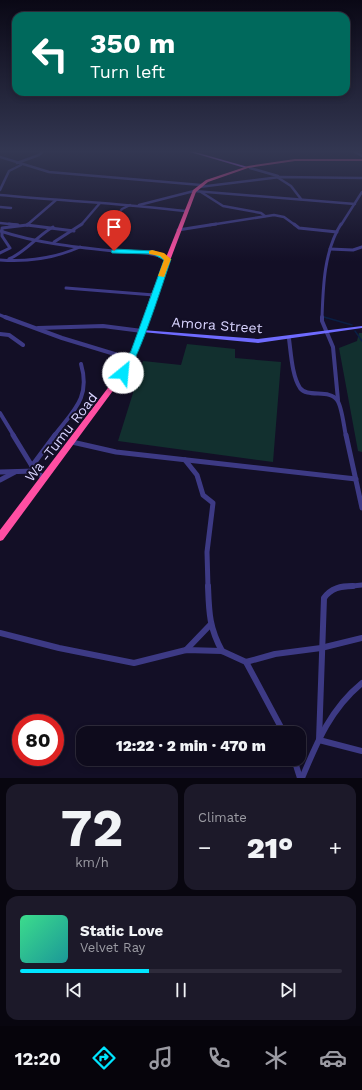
<!DOCTYPE html>
<html lang="en">
<head>
<meta charset="utf-8">
<style>
  :root { --surface:#0e0b1c; --page:#1c1929; --text:#f1f3f6; --muted:#9b9ba3; --line:#2e2b3b; --accent:#00e5ff }
  body { margin:0; font-family:"Work Sans",sans-serif; background:var(--page); color:var(--text); height:100vh; display:flex; flex-direction:column; font-size:15px; white-space:nowrap }
  * { box-sizing:border-box; margin:0 }
  p { font-size:13px; color:var(--muted) }
  .icon { flex:none; width:22px; height:22px; fill:none; stroke:currentColor; stroke-width:2; stroke-linecap:round; stroke-linejoin:round }
  .map { position:relative; height:778px; overflow:hidden }
  .drawer { display:flex; flex-direction:column; gap:6px; padding:6px; background:#08060f; flex:1 }
  .drawer>* { flex:none }
  .hud { position:absolute; left:12px; top:12px; width:338px; height:84px; border-radius:12px; box-shadow:0 2px 6px #0003,0 0 0 1px var(--line); background:#00695c; color:#fff; overflow:hidden }
  .speed { position:absolute; left:12px; top:714px; display:flex; gap:8px; font-size:20px; font-weight:700; text-align:center }
  .speed>* { display:grid; place-content:center; width:52px; height:52px; border-radius:50%; background:var(--surface); box-shadow:0 2px 6px #0003,0 0 0 1px var(--line); line-height:1 }
  .speed .limit { border:6px solid #d22; background:#fff; color:#111 }
  .pin { position:absolute; display:grid; place-items:center; width:34px; height:34px; color:#fff; margin:-41px -17px; border-radius:50% 50% 50% 0; rotate:-45deg; box-shadow:0 0 4px #0007 }
  .pin .icon { rotate:45deg }
  .me { position:absolute; width:44px; margin:-22px; rotate:28deg; stroke-linejoin:round; filter:drop-shadow(0 0 3px #0008) }
  .turn { display:flex; align-items:center; gap:14px; height:84px; padding:0 12px; font-size:18px }
  .turn .icon { width:52px; height:52px; stroke-width:2.5 }
  .turn b { display:block; font-size:28px; line-height:34px }
  .big { font-size:30px; font-weight:800; line-height:1.1 }
  .drawer .widget { flex:1; display:flex; flex-direction:column; justify-content:center; gap:6px; min-width:0; padding:0 14px; border-radius:12px; background:var(--page) }
  .drawer .dial { align-items:center; gap:0 }
  .dial b { font-size:52px; line-height:1 }
  .song { display:flex; align-items:center; gap:12px }
  .cover { width:48px; height:48px; border-radius:6px; background:linear-gradient(135deg,hsl(150 70% 55%),hsl(180 70% 35%)) }
  .played { height:4px; border-radius:2px; background:linear-gradient(90deg,var(--accent) 40%,var(--line) 40%) }
  .keys { display:flex; justify-content:space-around; direction:ltr }
  .heat { display:flex; justify-content:space-between; align-items:center; font-size:22px; direction:ltr }
  .drawer .tiles { flex:1; display:grid; gap:6px; grid-template-columns:1fr 1fr }
  .widget:last-child { grid-column:span 2 }
  .trip { position:absolute; left:76px; top:726px; width:230px; height:40px; border-radius:12px; background:var(--surface); box-shadow:0 2px 6px #0003,0 0 0 1px var(--line); font-weight:800; line-height:40px; text-align:center }
  .dock { display:flex; height:64px; justify-content:space-around; align-items:center; background:#06040b; color:var(--muted) }
  .dock .icon { width:28px; height:28px }
  .dock .active { color:var(--accent) }
  .dock b { font-size:18px; color:var(--text) }
  .map>svg:first-child { display:block }
  .green { fill:#12302f }
  .lines { fill:none; stroke-linecap:round; stroke-linejoin:round }
  .stream-far1 { stroke:#0a1f44; stroke-width:1 }
  .stream { stroke:#0a1f44; stroke-width:1.5 }
  .street-far4 { stroke:#3d3a85; stroke-width:2.5 }
  .street-far3 { stroke:#3d3a85; stroke-width:3 }
  .street-far2 { stroke:#3d3a85; stroke-width:4 }
  .street-far1 { stroke:#3d3a85; stroke-width:5 }
  .street { stroke:#3d3a85; stroke-width:6 }
  .secondary { fill:#6f6bff; fill-rule:evenodd }
  .primary { fill:#c25bff; fill-rule:evenodd }
  .highway { fill:#ff4fa3; fill-rule:evenodd }
  .route { fill:#00e5ff; stroke:#0095a6 }
  .slow { fill:#f59e0b }
  .labels { text-anchor:middle; dominant-baseline:central; stroke-width:4; stroke-linejoin:round; paint-order:stroke }
  .street-label { font-size:14px; fill:#d9d4ff; stroke:#130f26 }
</style>
</head>
<body>
<div class="map">
<svg width="362" height="778" viewBox="0 0 362 778">
  <rect width="100%" height="100%" fill="#130f26"/>
  <g class="green">
    <path d="M 359,333 L 362,333 L 362,452 L 358,451 L 339,348 L 357,341 Z"/>
    <path d="M 187,344 L 235,349 L 235,358 L 281,362 L 273,462 L 118,441 L 143,361 L 181,365 Z"/>
  </g>
  <g class="lines">
    <path class="stream-far1" d="M 324,317 L 327,318"/>
    <g class="stream">
      <path d="M 324,317 L 352,325"/>
      <path d="M 355,331 L 362,341"/>
    </g>
    <g class="street-far4">
      <path d="M 355,152 L 362,156"/>
      <path d="M 0,157 L 49,172 L 201,185"/>
      <path d="M 17,163 L 39,155 L 42,152"/>
      <path d="M 250,168 L 278,176"/>
      <path d="M 277,177 L 291,186 L 301,199"/>
      <path d="M 199,187 L 280,177 L 362,178"/>
      <path d="M 0,190 L 9,171 L 21,165"/>
      <path d="M 201,192 L 223,206 L 261,213 L 265,216"/>
      <path d="M 0,195 C 62,201 124,203 185,211"/>
      <path d="M 139,205 L 194,191 L 355,204"/>
      <path d="M 0,207 L 11,208"/>
      <path d="M 0,223 L 18,225"/>
      <path d="M 27,225 L 56,200"/>
      <path d="M 81,225 L 100,203"/>
      <path d="M 110,225 L 122,209 L 130,205"/>
      <path d="M 210,225 L 274,215 L 284,217 L 295,225"/>
      <path d="M 341,225 L 362,192"/>
    </g>
    <g class="street-far3">
      <path d="M 9,224 L 18,225"/>
      <path d="M 294,224 L 299,228 L 337,232"/>
      <path d="M 27,225 L 28,224"/>
      <path d="M 108,227 L 110,224"/>
      <path d="M 178,230 L 216,224"/>
      <path d="M 0,231 C 36,243 75,247 113,251 C 132,253 148,250 167,259"/>
      <path d="M 54,242 L 82,224"/>
      <path d="M 330,249 L 353,250 L 362,247"/>
      <path d="M 0,253 L 10,248 L 2,236 L 2,228 L 27,225 L 74,231"/>
      <path d="M 9,259 C 26,252 37,236 53,227"/>
      <path d="M 0,260 C 27,262 55,258 80,247"/>
      <path d="M 66,288 L 154,295"/>
      <path d="M 0,315 L 7,318"/>
      <path d="M 322,318 C 323,287 324,251 341,224"/>
    </g>
    <g class="street-far2">
      <path d="M 5,317 L 62,338 L 131,359"/>
      <path d="M 322,317 L 322,321 L 333,347 L 338,400"/>
      <path d="M 38,328 L 103,326 L 142,331"/>
      <path d="M 0,334 L 9,335 L 23,345"/>
      <path d="M 289,339 C 291,353 292,376 300,388 C 307,398 330,389 337,400 C 342,406 344,428 346,436"/>
      <path d="M 0,413 L 14,436"/>
      <path d="M 54,436 C 73,411 91,398 81,364"/>
    </g>
    <g class="street-far1">
      <path d="M 13,435 L 35,471 L 44,478"/>
      <path d="M 346,435 L 362,508"/>
      <path d="M 72,442 L 116,452 L 356,479"/>
      <path d="M 185,460 L 197,475 L 203,495 L 213,503 L 207,552 L 208,587"/>
      <path d="M 32,466 L 55,435"/>
      <path d="M 0,472 L 35,471"/>
      <path d="M 0,480 L 15,472"/>
      <path d="M 343,587 L 362,585"/>
    </g>
    <g class="street">
      <path d="M 208,586 C 209,612 209,627 222,651"/>
      <path d="M 0,633 L 59,648 L 134,663 L 186,650 L 222,651 L 246,662 L 284,733"/>
      <path d="M 186,650 L 210,625"/>
      <path d="M 246,662 L 275,654 L 321,648 L 362,638"/>
      <path d="M 319,740 L 324,598 C 331,588 341,586 353,586"/>
      <path d="M 319,740 L 362,751"/>
      <path d="M 294,759 L 300,778"/>
      <path d="M 302,778 C 317,742 331,708 362,683"/>
    </g>
    <path class="secondary" d="M 362,326 L 362,328 L 258,343 L 142,332 L 140,331 L 142,330 L 258,339 Z"/>
    <path class="primary" d="M 190,152 L 195,152 L 248,167 L 245,168 Z"/>
    <path class="highway" d="M 295,159 L 362,159 L 362,161 L 295,161 L 248,168 L 208,182 L 196,192 L 157,295 L 138,351 L 126,373 L 3,540 L 0,541 L 0,530 L 120,372 L 132,351 L 151,295 L 193,190 L 206,180 L 248,166 Z"/>
  </g>
  <linearGradient id="sky" x2="0" y2="1"><stop stop-color="#0a0815"/><stop offset="0.58" stop-color="#333752"/><stop offset="1" stop-color="#333752" stop-opacity="0"/></linearGradient>
  <rect width="362" height="261" fill="url(#sky)"/>
  <path class="route" d="M 114,249 L 154,251 L 171,259 C 165,276 135,373 123,376 L 119,373 L 131,351 L 164,260 L 153,254 L 112,253 L 111,251 Z"/>
  <path class="slow" d="M 152,250 L 164,253 L 171,259 L 164,277 L 158,276 L 164,260 L 160,256 L 149,254 L 149,251 Z"/>
  <g class="labels">
    <g class="street-label">
      <text transform="translate(217 325) rotate(4)">Amora Street</text>
      <text transform="translate(61 437) rotate(-52)">Wa -Tumu Road</text>
    </g>
  </g>
</svg>
<div class="speed"><div class="limit">80</div></div>
<div class="pin" style="left:114px;top:251px;background:#d93025"><svg class="icon" aria-label="arrive" viewBox="0 0 24 24"><path d="M6 21V4h12l-3 4 3 4H6"/></svg></div>
<svg class="me" style="left:123px;top:373px" viewBox="-20 -20 40 40"><circle r="19" fill="#fff"/><path d="M0-13L10 11 0 6-10 11z" fill="#00e5ff"/></svg>
<div class="trip">12:22 · 2 min · 470 m</div>
<div class="hud">
<div class="turn"><svg class="icon" aria-label="left" viewBox="0 0 24 24"><path d="M17 20v-9H6M10 6l-5 5 5 5"/></svg><div><b>350 m</b>Turn left</div></div>
</div>
</div>
<section class="drawer">
<div class="tiles">
<div class="widget dial"><b>72</b><p>km/h</p></div>
<div class="widget"><p>Climate</p>
<div class="heat"><a>−</a><b class="big">21°</b><a>+</a></div>
</div>
<div class="widget">
<div class="song"><i class="cover"></i><div><b>Static Love</b><p>Velvet Ray</p></div></div>
<div class="played"></div>
<div class="keys"><svg class="icon" aria-label="previous" viewBox="0 0 24 24"><path d="M18 5L8 12l10 7zM5 5v14"/></svg><svg class="icon" aria-label="pause" viewBox="0 0 24 24"><path d="M8 5v14M16 5v14"/></svg><svg class="icon" aria-label="next" viewBox="0 0 24 24"><path d="M6 5l10 7-10 7zM19 5v14"/></svg></div>
</div>
</div>
</section>
<nav class="dock">
<b>12:20</b>
<svg class="icon active" aria-label="directions" viewBox="0 0 24 24"><path d="M12 3l9 9-9 9-9-9zM9 14v-3h6M13 9l2 2-2 2"/></svg>
<svg class="icon" aria-label="music" viewBox="0 0 24 24"><path d="M9 18V5l10-2v13"/><circle cx="6" cy="18" r="3"/><circle cx="16" cy="16" r="3"/></svg>
<svg class="icon" aria-label="phone" viewBox="0 0 24 24"><path d="M5 4h4l2 5-3 2q2 4 5 5l2-3 5 2v4C11 20 4 13 5 4z"/></svg>
<svg class="icon" aria-label="climate" viewBox="0 0 24 24"><path d="M12 3v18M4 7l16 10M4 17L20 7"/></svg>
<svg class="icon" aria-label="car" viewBox="0 0 24 24"><path d="M5 17H2v-5l4-1 3-4h7l3 4 3 1v5h-3M9 17h6M6 11h13"/><circle cx="7" cy="17" r="2"/><circle cx="17" cy="17" r="2"/></svg>
</nav>
</body>
</html>
